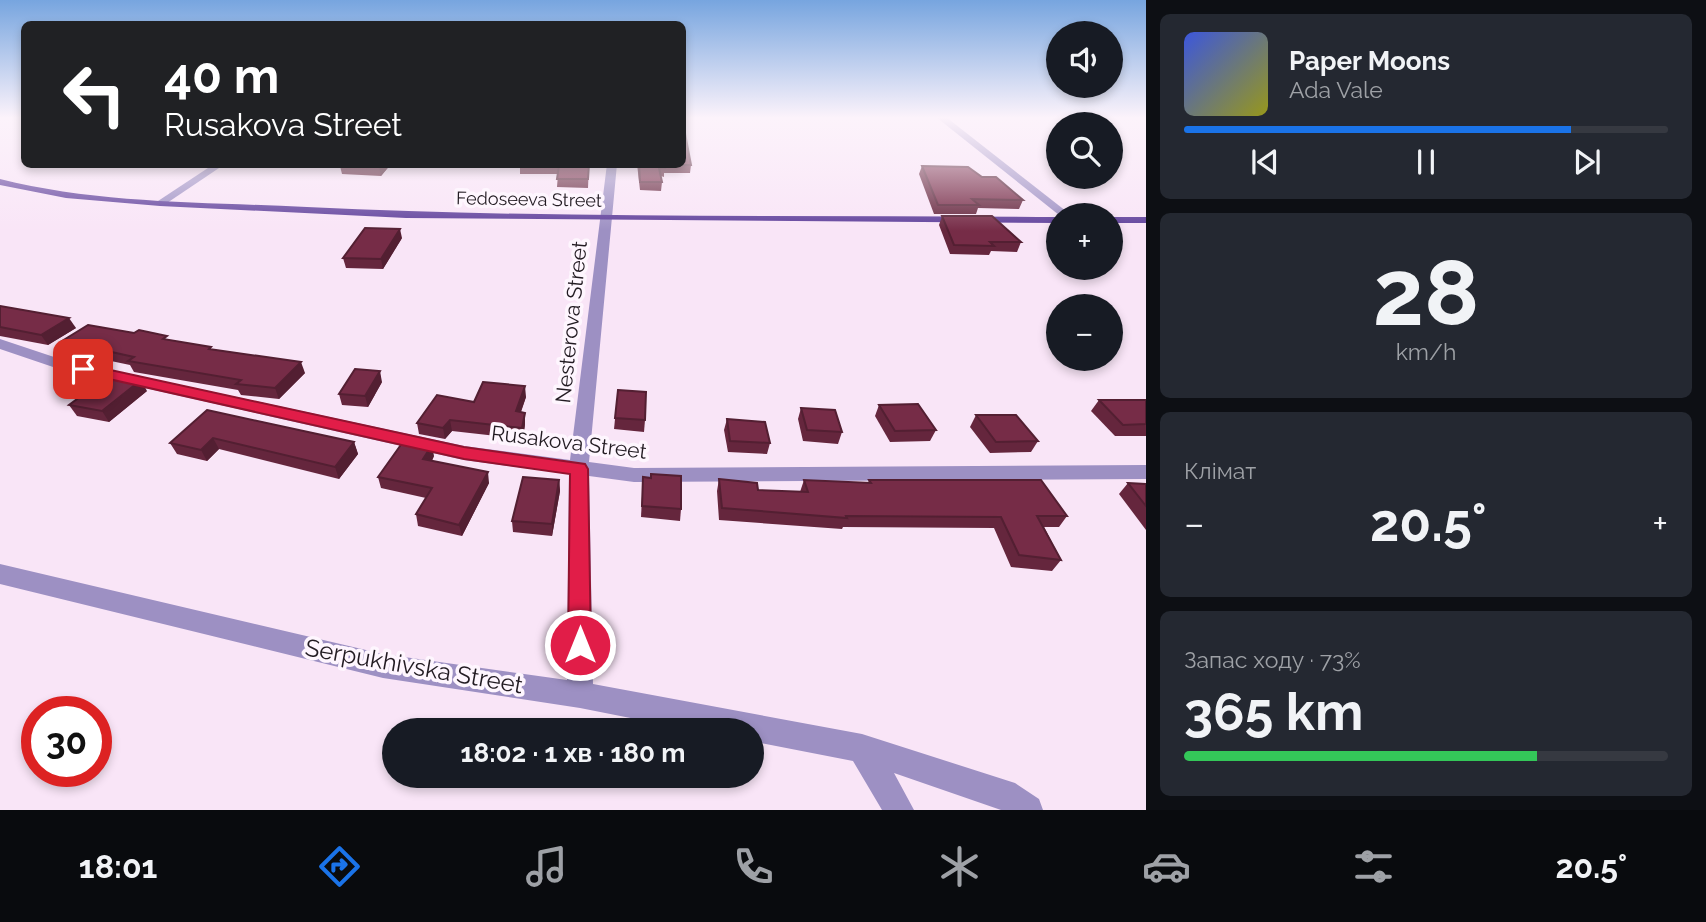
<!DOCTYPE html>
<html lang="uk">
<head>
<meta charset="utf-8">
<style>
  :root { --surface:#171b24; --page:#242831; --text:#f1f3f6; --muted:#9ea1a6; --line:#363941; --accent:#1a73e8 }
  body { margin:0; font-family:Raleway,sans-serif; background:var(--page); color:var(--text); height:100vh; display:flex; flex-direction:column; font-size:26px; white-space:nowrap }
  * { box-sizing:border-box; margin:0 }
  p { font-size:23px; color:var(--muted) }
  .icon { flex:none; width:38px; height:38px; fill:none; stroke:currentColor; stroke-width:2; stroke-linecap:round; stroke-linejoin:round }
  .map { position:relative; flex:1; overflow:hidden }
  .side { display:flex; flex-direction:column; gap:14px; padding:14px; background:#0d0f14; width:560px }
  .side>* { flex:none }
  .banner { position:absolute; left:21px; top:21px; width:665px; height:147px; border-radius:10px; box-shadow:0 4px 10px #0003; background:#202124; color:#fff; overflow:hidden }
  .fabs { position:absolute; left:1046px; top:21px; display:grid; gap:14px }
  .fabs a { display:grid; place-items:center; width:77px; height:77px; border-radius:50%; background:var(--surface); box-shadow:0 4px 10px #0003; font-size:35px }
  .speed { position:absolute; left:21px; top:696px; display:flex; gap:14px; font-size:35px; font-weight:700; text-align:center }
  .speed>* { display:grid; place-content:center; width:91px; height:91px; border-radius:50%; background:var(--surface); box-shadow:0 4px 10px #0003; line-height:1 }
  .speed .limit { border:10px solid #d22; background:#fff; color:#111 }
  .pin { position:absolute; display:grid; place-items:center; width:60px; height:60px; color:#fff; margin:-30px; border-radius:14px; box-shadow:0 4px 10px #0006 }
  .me { position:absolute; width:77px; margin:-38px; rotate:0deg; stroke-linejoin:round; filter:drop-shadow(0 0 5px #0008) }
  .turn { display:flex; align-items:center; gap:24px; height:147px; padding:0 28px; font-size:32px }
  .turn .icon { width:91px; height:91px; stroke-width:2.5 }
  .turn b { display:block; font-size:49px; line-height:60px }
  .big { font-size:52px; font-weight:700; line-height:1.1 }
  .side .card { flex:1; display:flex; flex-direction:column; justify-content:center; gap:10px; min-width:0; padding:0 24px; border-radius:10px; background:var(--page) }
  .side .dial { align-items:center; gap:0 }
  .dial b { font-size:91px; line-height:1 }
  .song { display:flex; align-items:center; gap:21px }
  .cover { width:84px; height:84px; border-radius:10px; background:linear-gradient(135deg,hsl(230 70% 55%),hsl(60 70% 35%)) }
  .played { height:7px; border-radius:4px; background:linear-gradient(90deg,var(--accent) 80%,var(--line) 80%) }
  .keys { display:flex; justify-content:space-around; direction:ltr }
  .heat { display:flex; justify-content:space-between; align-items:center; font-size:38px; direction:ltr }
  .charge { height:10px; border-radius:5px; background:linear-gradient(90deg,#34c759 73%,var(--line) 0) }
  .trip { position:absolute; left:382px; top:718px; width:382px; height:70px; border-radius:35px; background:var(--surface); box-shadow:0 4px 10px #0003; font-weight:700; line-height:70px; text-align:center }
  .tab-bar { display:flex; height:112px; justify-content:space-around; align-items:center; background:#090b0e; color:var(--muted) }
  .tab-bar .icon { width:49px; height:49px }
  .tab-bar .on { color:var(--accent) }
  .tab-bar b { font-size:32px; color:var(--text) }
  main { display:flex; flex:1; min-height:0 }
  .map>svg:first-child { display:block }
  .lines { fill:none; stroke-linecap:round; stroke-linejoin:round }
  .minor { fill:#9d90c3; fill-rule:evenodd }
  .major { fill:#5f409b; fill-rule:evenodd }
  .wall { fill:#65263d }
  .shaded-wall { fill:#531f32 }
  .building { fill:#762c47; stroke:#531f32; stroke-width:2 }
  .route { fill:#e11d48; stroke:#92132f; stroke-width:2 }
  .labels { text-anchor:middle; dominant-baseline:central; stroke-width:7; stroke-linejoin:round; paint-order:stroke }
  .far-street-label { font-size:18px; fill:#221b22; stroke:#fef6fe }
  .street-label { font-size:21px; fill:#221b22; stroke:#fef6fe }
  .near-street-label { font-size:24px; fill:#221b22; stroke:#fef6fe }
</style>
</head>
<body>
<main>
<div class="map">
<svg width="1146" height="810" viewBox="0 0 1146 810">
  <rect width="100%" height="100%" fill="#f9e5f7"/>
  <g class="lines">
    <g class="minor">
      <path d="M 936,117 L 946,117 L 1071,215 L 1059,215 Z"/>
      <path d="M 214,164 L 225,164 L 164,205 L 155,203 Z"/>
      <path d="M 607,164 L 617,164 L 589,462 L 634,468 L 1146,465 L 1146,479 L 634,482 L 589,476 L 593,684 L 862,734 L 1015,783 L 1039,799 L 1043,810 L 1001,810 L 894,773 L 914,810 L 882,810 L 853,761 L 751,741 L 751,730 L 691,730 L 580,708 L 383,678 L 0,584 L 0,564 L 383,654 L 567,680 L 569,474 L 464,460 L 56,368 L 0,349 L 0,339 L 60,359 L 464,446 L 570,460 Z"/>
    </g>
    <g class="major">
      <path d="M 0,179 C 99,204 206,202 307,207 C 557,219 808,215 1059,217 L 1059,223 L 406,218 L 160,206 L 66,198 L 0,185 Z"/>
      <rect x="1111" y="217" width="35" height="6"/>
    </g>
  </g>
  <g class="wall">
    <path d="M 391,164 L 381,176 L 342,174 L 340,166 Z"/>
    <path d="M 589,164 L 588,188 L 557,187 L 558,174 L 520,174 L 520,166 Z"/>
    <path d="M 637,164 L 682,164 L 691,165 L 690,173 L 664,173 L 664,177 L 661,176 L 662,182 L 661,191 L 640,190 Z"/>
    <path d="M 922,166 L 982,177 L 1023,200 L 1019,209 L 978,208 L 976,214 L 934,214 L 919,174 Z"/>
    <path d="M 942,216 L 1021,242 L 1017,252 L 991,251 L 989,255 L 950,254 L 939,225 Z"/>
    <path d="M 402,238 L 383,269 L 346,268 L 343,258 Z"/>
    <path d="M 0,306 L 76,328 L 48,345 L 0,336 Z"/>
    <path d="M 169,340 L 213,350 L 305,373 L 279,399 L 241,395 L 238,390 L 134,372 L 130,365 L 68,352 L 62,341 Z"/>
    <path d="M 382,382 L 368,407 L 342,405 L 339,394 Z"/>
    <path d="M 618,390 L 645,420 L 644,432 L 614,429 Z"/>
    <path d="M 147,391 L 109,422 L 77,416 L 69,405 Z"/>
    <path d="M 526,397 L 521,412 L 525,424 L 523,439 L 452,431 L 445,439 L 419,434 L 417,423 L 474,402 Z"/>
    <path d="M 1099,400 L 1146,400 L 1146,436 L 1115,436 L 1091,411 Z"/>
    <path d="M 879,405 L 936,430 L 930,441 L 890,442 L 875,416 Z"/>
    <path d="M 801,408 L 842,432 L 838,444 L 803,441 L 798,419 Z"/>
    <path d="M 207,410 L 354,442 L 358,454 L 339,479 L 219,449 L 207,461 L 177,454 L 170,443 Z"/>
    <path d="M 976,415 L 1038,441 L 1031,452 L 990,453 L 970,427 Z"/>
    <path d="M 727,419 L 770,443 L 767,454 L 728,452 L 724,430 Z"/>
    <path d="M 434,456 L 432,461 L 489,483 L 462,536 L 418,526 L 416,514 L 426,498 L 381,488 L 378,477 Z"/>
    <path d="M 643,477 L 681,509 L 680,521 L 641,517 Z"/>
    <path d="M 719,479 L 758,490 L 800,492 L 804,480 L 868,483 L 869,480 L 1067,516 L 1059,527 L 1044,527 L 1061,560 L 1052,571 L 1011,567 L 994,528 L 843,527 L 842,529 L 719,520 L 717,491 Z"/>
    <path d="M 559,480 L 560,491 L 552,536 L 513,532 L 512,521 Z"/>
    <path d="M 1128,483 L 1146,484 L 1146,530 L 1119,494 Z"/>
  </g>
  <g class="shaded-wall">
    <path d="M 382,164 L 391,164 L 381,176 L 379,167 Z"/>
    <path d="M 400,229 L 402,238 L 383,269 L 381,259 Z"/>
    <path d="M 69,318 L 76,328 L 48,345 L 41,335 Z"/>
    <path d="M 301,362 L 305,373 L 279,399 L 275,388 Z"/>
    <path d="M 380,371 L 382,382 L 368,407 L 365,396 Z"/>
    <path d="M 141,380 L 147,391 L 109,422 L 102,411 Z"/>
    <path d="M 525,386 L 526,397 L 517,422 L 516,411 Z"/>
    <path d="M 525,413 L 525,424 L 523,439 L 522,428 Z"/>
    <path d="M 450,420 L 452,431 L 445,439 L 443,428 Z"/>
    <path d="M 213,438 L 219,449 L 207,461 L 201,450 Z"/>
    <path d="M 354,442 L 358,454 L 339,479 L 335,467 Z"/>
    <path d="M 432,445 L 434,456 L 426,470 L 423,459 Z"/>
    <path d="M 488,472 L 489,483 L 462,536 L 459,525 Z"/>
    <path d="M 559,480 L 560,491 L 552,536 L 552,524 Z"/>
  </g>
  <g class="building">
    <path d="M 682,117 L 691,165 L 664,165 L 665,168 L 659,168 L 662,182 L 640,182 L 639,164 L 682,164 Z"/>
    <path d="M 342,164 L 382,164 L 379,167 L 340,166 Z"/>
    <path d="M 520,164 L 589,164 L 588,179 L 557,179 L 559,166 L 520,166 Z"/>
    <path d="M 922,166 L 968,167 L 982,177 L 996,177 L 1023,200 L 972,199 L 979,205 L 938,205 Z"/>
    <path d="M 942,216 L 992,216 L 1021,242 L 990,242 L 994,246 L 954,245 Z"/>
    <path d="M 365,228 L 400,229 L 381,259 L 343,258 Z"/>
    <path d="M 0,306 L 69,318 L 41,335 L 0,327 Z"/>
    <path d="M 88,325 L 134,333 L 139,330 L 167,336 L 163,339 L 211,347 L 209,349 L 301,362 L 275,388 L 236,384 L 241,380 L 128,361 L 134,357 L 62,341 Z"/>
    <path d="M 355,369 L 380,371 L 365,396 L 339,394 Z"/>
    <path d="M 111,374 L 141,380 L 102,411 L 69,405 Z"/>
    <path d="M 483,382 L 525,386 L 516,411 L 525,413 L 522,428 L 450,420 L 443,428 L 417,423 L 437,395 L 474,402 Z"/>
    <path d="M 618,390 L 646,392 L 645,420 L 615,418 Z"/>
    <path d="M 1099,400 L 1146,400 L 1146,424 L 1123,425 Z"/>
    <path d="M 918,404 L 936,430 L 895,431 L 879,405 Z"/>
    <path d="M 801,408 L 835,410 L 842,432 L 807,430 Z"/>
    <path d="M 207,410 L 354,442 L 335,467 L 213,438 L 201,450 L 170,443 Z"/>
    <path d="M 976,415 L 1016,415 L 1038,441 L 996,442 Z"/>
    <path d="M 727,419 L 765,422 L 770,443 L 730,441 Z"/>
    <path d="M 405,439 L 432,445 L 423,459 L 488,472 L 459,525 L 416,514 L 432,488 L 378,477 Z"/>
    <path d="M 651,474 L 681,476 L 681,509 L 642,506 L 643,477 L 651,478 Z"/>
    <path d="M 523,477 L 559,480 L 552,524 L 512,521 Z"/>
    <path d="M 719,479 L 757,483 L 758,490 L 808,492 L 804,480 L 871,483 L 869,480 L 1041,480 L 1067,516 L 1037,516 L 1061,560 L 1019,555 L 1001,517 L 846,516 L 847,518 L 722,508 Z"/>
    <path d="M 1128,483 L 1146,484 L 1146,506 Z"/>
  </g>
  <linearGradient id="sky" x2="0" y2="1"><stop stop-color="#77a5df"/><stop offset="0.51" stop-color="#fcf3fb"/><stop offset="1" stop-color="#fcf3fb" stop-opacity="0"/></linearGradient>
  <rect width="1146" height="231" fill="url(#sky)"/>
  <path class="route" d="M 83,364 L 464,447 L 585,464 L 588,469 L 591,645 L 588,652 L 580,656 L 571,652 L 568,645 L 570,474 L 464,459 L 78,372 L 76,369 Z"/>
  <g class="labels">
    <g class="far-street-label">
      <text transform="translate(529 199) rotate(1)">Fedoseeva Street</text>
    </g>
    <g class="street-label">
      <text transform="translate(571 322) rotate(-84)">Nesterova Street</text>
      <text transform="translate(569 442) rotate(7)">Rusakova Street</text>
    </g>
    <g class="near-street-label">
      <text transform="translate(414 666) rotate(10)">Serpukhivska Street</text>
    </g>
  </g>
</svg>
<div class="fabs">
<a><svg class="icon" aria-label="sound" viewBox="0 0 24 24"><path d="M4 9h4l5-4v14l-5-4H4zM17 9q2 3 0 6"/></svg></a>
<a><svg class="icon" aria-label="search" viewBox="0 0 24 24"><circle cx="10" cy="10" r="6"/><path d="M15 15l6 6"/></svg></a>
<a>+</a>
<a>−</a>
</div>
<div class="speed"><div class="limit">30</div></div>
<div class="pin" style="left:83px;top:369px;background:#d93025"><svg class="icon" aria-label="arrive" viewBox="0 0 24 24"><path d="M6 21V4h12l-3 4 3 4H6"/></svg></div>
<svg class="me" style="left:580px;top:645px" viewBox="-20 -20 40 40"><circle r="17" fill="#e11d48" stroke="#fff" stroke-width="3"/><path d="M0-11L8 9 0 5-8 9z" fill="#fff"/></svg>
<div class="trip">18:02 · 1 хв · 180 m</div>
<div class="banner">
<div class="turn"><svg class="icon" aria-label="left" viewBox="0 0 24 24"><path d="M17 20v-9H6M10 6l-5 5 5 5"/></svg><div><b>40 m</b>Rusakova Street</div></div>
</div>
</div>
<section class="side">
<div class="card">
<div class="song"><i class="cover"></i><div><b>Paper Moons</b><p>Ada Vale</p></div></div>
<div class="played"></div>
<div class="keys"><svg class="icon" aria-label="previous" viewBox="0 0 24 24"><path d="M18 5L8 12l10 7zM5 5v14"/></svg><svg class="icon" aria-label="pause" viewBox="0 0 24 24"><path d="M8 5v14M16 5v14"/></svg><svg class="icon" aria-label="next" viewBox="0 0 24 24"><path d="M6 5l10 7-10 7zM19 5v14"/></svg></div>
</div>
<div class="card dial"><b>28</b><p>km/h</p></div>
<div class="card"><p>Клімат</p>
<div class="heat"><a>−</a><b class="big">20.5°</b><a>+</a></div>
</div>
<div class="card"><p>Запас ходу · 73%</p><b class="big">365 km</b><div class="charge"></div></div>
</section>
</main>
<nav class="tab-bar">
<b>18:01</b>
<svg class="icon on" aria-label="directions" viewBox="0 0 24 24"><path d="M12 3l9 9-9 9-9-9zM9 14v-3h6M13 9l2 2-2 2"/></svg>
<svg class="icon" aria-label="music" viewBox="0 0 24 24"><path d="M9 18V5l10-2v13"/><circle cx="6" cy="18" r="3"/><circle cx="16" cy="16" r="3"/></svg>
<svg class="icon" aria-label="phone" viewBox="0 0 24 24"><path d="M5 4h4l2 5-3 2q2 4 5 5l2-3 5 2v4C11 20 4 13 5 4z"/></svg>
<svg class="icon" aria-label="climate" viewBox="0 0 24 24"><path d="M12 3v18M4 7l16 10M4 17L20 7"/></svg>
<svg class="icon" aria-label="car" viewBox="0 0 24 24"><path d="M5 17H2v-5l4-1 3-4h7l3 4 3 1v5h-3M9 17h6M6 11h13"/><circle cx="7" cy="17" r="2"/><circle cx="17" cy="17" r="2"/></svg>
<svg class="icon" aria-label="filters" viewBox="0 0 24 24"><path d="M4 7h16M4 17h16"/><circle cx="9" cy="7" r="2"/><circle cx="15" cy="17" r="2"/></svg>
<b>20.5°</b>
</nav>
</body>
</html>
